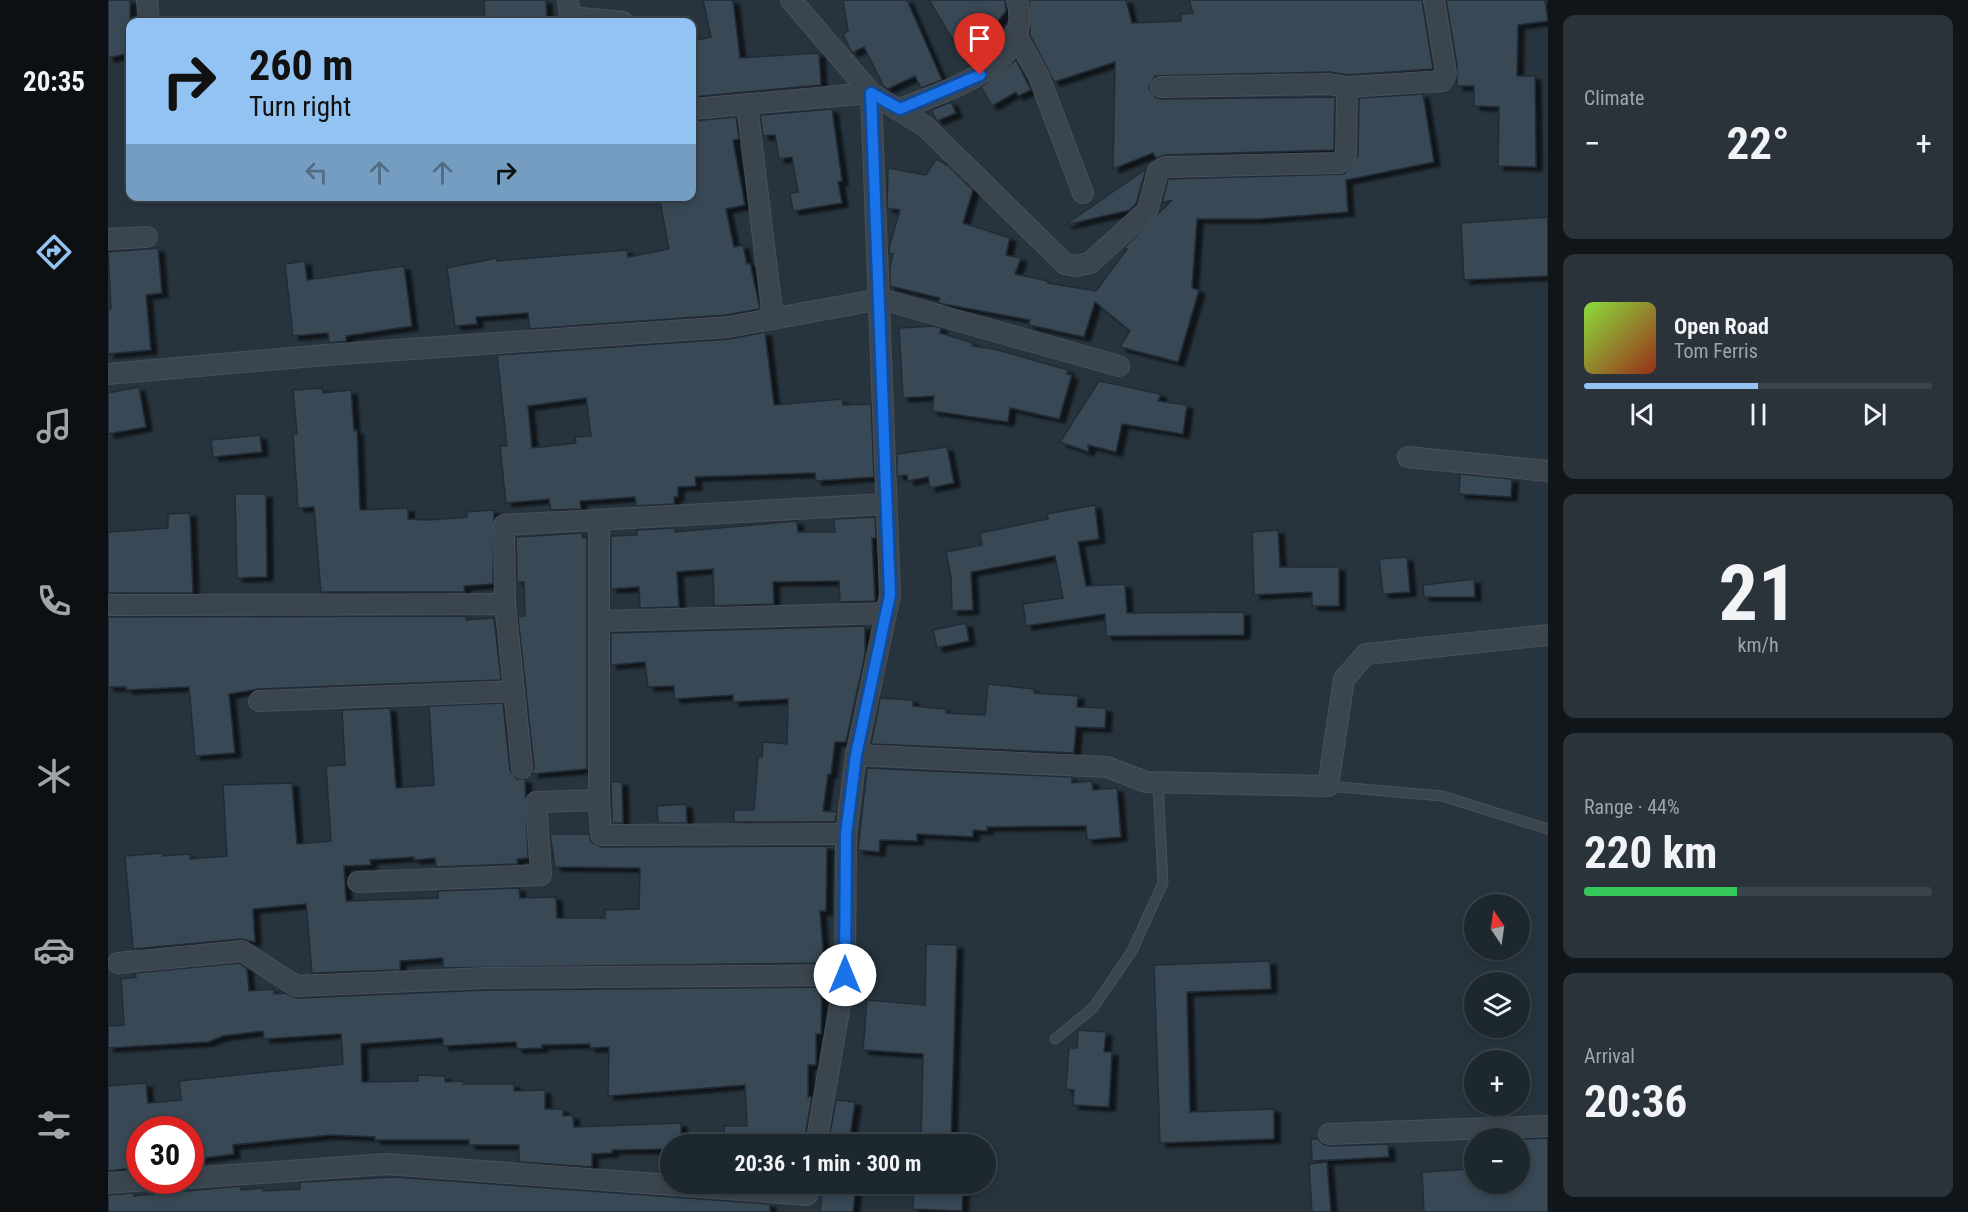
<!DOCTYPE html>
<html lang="en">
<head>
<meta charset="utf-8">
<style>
  :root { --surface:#1d272e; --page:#2a333a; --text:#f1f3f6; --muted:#a0a5aa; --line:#3b444a; --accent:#93c3f2 }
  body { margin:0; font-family:"Roboto Condensed",sans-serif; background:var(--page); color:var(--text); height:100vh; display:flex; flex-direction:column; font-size:22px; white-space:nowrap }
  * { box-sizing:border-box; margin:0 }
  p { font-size:20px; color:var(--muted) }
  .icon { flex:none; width:33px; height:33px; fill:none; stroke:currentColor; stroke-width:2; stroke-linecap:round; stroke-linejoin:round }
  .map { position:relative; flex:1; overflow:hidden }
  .side { display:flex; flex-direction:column; gap:15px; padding:15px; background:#101519; width:420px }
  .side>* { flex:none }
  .guide { position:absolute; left:18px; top:18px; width:570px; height:183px; border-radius:12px; box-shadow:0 3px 9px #0003,0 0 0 2px var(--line); background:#93c3f2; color:#111; overflow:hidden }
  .needle { width:39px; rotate:347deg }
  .fabs { position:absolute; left:1356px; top:894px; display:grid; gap:12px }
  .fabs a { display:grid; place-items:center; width:66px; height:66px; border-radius:50%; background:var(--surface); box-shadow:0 3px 9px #0003,0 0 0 2px var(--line); font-size:30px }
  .speed { position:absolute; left:18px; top:1116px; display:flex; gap:12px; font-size:30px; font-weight:700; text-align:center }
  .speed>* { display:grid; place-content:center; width:78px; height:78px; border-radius:50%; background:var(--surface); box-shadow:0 3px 9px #0003,0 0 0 2px var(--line); line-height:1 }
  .speed .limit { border:9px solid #d22; background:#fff; color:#111 }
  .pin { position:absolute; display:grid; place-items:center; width:51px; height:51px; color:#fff; margin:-62px -26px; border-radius:50% 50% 50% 0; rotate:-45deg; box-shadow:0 0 6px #0007 }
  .pin .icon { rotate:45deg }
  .me { position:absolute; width:66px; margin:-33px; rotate:0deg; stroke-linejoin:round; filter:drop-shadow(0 0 4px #0008) }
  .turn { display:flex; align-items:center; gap:21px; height:126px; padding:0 24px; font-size:27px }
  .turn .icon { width:78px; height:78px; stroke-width:2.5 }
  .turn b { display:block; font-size:42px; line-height:51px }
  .lanes { display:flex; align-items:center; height:57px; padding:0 24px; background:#0003; justify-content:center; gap:30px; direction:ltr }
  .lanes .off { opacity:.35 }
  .big { font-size:45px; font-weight:700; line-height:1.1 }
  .side .card { flex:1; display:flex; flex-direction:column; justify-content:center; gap:9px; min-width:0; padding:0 21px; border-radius:12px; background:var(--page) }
  .side .dial { align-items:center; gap:0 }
  .dial b { font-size:78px; line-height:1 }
  .song { display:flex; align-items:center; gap:18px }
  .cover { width:72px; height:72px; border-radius:9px; background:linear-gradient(135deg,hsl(90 70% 55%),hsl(10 70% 35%)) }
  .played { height:6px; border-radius:3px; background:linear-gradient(90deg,var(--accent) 50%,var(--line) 50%) }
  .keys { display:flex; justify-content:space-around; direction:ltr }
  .heat { display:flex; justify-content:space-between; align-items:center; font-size:33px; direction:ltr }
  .charge { height:9px; border-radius:4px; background:linear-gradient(90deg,#34c759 44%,var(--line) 0) }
  .trip { position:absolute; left:552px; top:1134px; width:336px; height:60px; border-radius:30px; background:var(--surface); box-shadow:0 3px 9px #0003,0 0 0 2px var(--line); font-weight:700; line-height:60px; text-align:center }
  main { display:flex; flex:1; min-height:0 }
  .tabs { display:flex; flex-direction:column; width:108px; justify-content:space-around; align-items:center; background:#0c1012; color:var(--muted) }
  .tabs .icon { width:42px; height:42px }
  .tabs .active { color:var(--accent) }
  .tabs b { font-size:27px; color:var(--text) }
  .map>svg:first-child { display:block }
  .building { fill:#394854; stroke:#212c36; stroke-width:1.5; fill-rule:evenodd; filter:url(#shadow) }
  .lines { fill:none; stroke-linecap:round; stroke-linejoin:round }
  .service-casing { stroke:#47515b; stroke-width:11 }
  .minor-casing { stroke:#47515b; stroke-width:22 }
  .service { stroke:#3b454e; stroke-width:9 }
  .minor { stroke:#3b454e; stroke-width:20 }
  .route-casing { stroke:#114b97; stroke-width:15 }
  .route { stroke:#1a73e8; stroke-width:10 }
</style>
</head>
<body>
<main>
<nav class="tabs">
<b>20:35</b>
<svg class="icon active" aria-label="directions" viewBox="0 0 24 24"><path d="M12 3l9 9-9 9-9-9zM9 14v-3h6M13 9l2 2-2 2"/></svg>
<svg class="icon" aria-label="music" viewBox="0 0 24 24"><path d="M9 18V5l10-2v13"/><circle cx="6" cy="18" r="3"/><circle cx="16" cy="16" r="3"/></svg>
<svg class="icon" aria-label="phone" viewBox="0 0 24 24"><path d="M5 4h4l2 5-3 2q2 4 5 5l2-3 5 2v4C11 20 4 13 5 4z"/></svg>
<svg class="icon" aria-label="climate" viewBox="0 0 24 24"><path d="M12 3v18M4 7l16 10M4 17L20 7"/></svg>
<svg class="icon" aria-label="car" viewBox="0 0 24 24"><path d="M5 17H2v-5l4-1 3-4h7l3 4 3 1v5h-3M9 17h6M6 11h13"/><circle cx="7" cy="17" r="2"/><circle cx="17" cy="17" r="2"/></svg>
<svg class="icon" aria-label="filters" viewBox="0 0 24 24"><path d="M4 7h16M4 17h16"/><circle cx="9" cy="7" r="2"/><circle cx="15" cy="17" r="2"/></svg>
</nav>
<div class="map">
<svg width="1440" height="1212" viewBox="0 0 1440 1212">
  <defs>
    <filter id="shadow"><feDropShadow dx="6" dy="4" stdDeviation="1.5" flood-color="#0009"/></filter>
  </defs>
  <rect width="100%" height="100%" fill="#27343e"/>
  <g class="building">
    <path d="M 0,0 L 22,0 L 22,53 L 0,58 Z"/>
    <path d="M 376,0 L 438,0 L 439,22 L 377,22 Z"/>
    <path d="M 595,0 L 625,0 L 632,58 L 711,53 L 713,85 L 584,97 L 584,41 L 603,37 Z"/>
    <path d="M 735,0 L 799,0 L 834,80 L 813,88 L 807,76 L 780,89 L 776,87 L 756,47 L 744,53 L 735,34 L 740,31 Z"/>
    <path d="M 821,0 L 897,0 L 898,11 L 858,62 Z"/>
    <path d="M 921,0 L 1018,0 L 1024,23 L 1073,21 L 1073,14 L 1085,13 L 1081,0 L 1314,0 L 1325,69 L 1240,75 L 1222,72 L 1047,76 L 1041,88 L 1047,97 L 1053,99 L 1227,97 L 1226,150 L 1057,155 L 1048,158 L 1045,153 L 1005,169 L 1007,62 L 946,82 L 922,35 Z"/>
    <path d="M 1338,0 L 1437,0 L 1440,21 L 1410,25 L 1409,76 L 1427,76 L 1428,167 L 1390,166 L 1391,107 L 1366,106 L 1366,86 L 1349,86 L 1349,65 Z"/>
    <path d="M 908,60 L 923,90 L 910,96 L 908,92 L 884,106 L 873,87 Z"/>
    <path d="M 1315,94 L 1326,162 L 1238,180 L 1240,212 L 1150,219 L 1089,219 L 1084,288 L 1091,290 L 1070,362 L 1012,347 L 1022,331 L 987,302 L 976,337 L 921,325 L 922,320 L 830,303 L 832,298 L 782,286 L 782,268 L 785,254 L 781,253 L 781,248 L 792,210 L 779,208 L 780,168 L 818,175 L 828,159 L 841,166 L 865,190 L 855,223 L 902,238 L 898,255 L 913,258 L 907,274 L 940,281 L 940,283 L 988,291 L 1019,249 L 1016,248 L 1064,200 L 1054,203 L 1060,179 L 1236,174 L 1250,156 L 1251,98 Z"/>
    <path d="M 843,102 L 848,113 L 829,121 L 823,110 Z"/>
    <path d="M 724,109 L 734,181 L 730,182 L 734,203 L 685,211 L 682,193 L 690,192 L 684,157 L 671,159 L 667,135 L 655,136 L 652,115 Z"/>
    <path d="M 628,117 L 631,139 L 625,140 L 637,205 L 618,209 L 626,247 L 635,245 L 639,264 L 642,263 L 652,309 L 618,315 L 422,329 L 420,313 L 368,317 L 369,324 L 347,326 L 339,268 L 389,258 L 389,261 L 519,250 L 520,257 L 561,249 L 551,196 L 584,196 L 584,121 Z"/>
    <path d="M 1038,169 L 1028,204 L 1022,210 L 957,225 Z"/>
    <path d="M 1440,217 L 1440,276 L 1356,280 L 1353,223 Z"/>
    <path d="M 50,248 L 54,293 L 38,295 L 43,350 L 0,354 L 0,309 L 3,309 L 0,252 Z"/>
    <path d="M 197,261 L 199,280 L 296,266 L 304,326 L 238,336 L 238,341 L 229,342 L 221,343 L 220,333 L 185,336 L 177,264 Z"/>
    <path d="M 826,326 L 833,328 L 832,333 L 865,343 L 864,346 L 886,349 L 960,370 L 959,374 L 964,375 L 951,419 L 902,408 L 900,422 L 824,411 L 826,396 L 795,398 L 791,328 Z"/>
    <path d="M 657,332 L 666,405 L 734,399 L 735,405 L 763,404 L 766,477 L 708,481 L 707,473 L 587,477 L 588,486 L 570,487 L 570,497 L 566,497 L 566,504 L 528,506 L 527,497 L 472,501 L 473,509 L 443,510 L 441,499 L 398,503 L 392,446 L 399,446 L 389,355 L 621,339 ZM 478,398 L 483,436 L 467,437 L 468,443 L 424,448 L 420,406 Z"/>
    <path d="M 991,381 L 1053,394 L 1050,401 L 1079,405 L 1075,434 L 1014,424 L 1008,452 L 980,445 L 981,452 L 952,442 Z"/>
    <path d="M 31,387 L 38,427 L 0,434 L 0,393 Z"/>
    <path d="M 214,388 L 215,393 L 243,390 L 246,431 L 249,430 L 252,510 L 300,508 L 300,519 L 321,520 L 359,517 L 359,512 L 386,510 L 385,584 L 356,586 L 357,592 L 213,592 L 206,507 L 190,508 L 185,434 L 189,434 L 185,390 Z"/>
    <path d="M 152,435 L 154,452 L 105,457 L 103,440 Z"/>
    <path d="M 839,447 L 846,483 L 822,488 L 820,477 L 800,481 L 799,475 L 789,476 L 789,454 Z"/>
    <path d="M 1352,474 L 1404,479 L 1403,497 L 1351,494 Z"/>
    <path d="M 127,494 L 158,494 L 159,577 L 129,578 Z"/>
    <path d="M 987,505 L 991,539 L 970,542 L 978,586 L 1017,584 L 1019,613 L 1136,612 L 1136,635 L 998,636 L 997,614 L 918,626 L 915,604 L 955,598 L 947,556 L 863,572 L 865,610 L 844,611 L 843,577 L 838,552 L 874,545 L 872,533 L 940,519 L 939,514 Z"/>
    <path d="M 82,513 L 85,593 L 0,593 L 0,532 L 60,528 L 60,514 Z"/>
    <path d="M 767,517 L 768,538 L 764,538 L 767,601 L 732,602 L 731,581 L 665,582 L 666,604 L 606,606 L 605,569 L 569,572 L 571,607 L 532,608 L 531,587 L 503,589 L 503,536 L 529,535 L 529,530 L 567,528 L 567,532 L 689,521 L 690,532 L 727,532 L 726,519 Z"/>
    <path d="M 1170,530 L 1172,567 L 1231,567 L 1231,606 L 1204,606 L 1204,592 L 1146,595 L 1144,532 Z"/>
    <path d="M 474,533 L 475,538 L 479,538 L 479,769 L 424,774 L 426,767 L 410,616 L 417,616 L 416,582 L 409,582 L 408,537 Z"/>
    <path d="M 1299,557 L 1302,592 L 1275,594 L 1271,559 Z"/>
    <path d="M 1366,579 L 1367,597 L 1316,597 L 1315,585 Z"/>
    <path d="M 358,616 L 358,620 L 386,618 L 393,680 L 151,689 L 121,694 L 127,753 L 87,756 L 81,687 L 18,690 L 18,687 L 0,687 L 0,617 Z"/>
    <path d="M 858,623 L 861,641 L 829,648 L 825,630 Z"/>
    <path d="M 757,626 L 757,655 L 738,742 L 727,742 L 723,774 L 720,774 L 715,811 L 729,812 L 727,822 L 626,822 L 626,810 L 646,810 L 650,757 L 654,757 L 655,742 L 679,744 L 680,699 L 625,702 L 625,695 L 566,699 L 566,686 L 540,687 L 537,662 L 503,665 L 503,633 Z"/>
    <path d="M 880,684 L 926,689 L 926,693 L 970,696 L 969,707 L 998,708 L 997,728 L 968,727 L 966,753 L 763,744 L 772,698 L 805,700 L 805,706 L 838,709 L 838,713 L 877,715 Z"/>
    <path d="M 395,703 L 402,770 L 409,779 L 417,779 L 420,858 L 409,859 L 410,864 L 328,867 L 327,858 L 306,860 L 306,857 L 262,860 L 263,865 L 236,866 L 238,901 L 330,898 L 330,891 L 411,888 L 412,898 L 448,897 L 449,918 L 497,918 L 497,910 L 531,909 L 532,868 L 447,867 L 442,834 L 481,834 L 483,842 L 493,847 L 726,846 L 726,849 L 719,848 L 718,911 L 712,911 L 716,963 L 335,968 L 335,958 L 292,961 L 292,970 L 204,973 L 198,904 L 145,909 L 147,942 L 133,939 L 25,949 L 17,856 L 54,853 L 55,856 L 82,854 L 82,859 L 119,856 L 115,785 L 184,783 L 189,844 L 223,841 L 218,766 L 237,765 L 234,710 L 282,708 L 288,788 L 326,785 L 321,706 Z"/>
    <path d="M 759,768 L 964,777 L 964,783 L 984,781 L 985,790 L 1009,788 L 1013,837 L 979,840 L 978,826 L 879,827 L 879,831 L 865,830 L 865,837 L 809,834 L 809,841 L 772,840 L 771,852 L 750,850 Z"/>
    <path d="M 503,782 L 514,782 L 515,823 L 504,823 Z"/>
    <path d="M 578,804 L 579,823 L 550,823 L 549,806 Z"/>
    <path d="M 818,944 L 849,945 L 843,1140 L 813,1140 L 815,1054 L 755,1050 L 759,1000 L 817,1005 Z"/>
    <path d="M 1162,961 L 1163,989 L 1079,992 L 1082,1112 L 1166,1109 L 1166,1139 L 1052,1143 L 1046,965 Z"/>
    <path d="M 131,963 L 139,969 L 141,991 L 166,989 L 166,994 L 177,993 L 189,998 L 378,990 L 714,987 L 713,1034 L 708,1034 L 708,1065 L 700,1065 L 700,1097 L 704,1097 L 696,1142 L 617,1144 L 616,1126 L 639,1126 L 637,1085 L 500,1096 L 501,1047 L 482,1048 L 482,1044 L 434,1045 L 434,1048 L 409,1049 L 408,1042 L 335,1046 L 335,1038 L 253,1044 L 254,1082 L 310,1081 L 310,1075 L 337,1076 L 337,1082 L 355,1081 L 355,1084 L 406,1084 L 406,1091 L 437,1090 L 437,1109 L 455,1109 L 455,1116 L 465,1115 L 466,1127 L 573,1123 L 573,1144 L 562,1144 L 562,1149 L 504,1150 L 504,1153 L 484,1154 L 484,1167 L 411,1162 L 411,1145 L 361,1145 L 361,1140 L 267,1140 L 267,1137 L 222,1135 L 125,1145 L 126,1154 L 82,1160 L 82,1130 L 32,1130 L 32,1167 L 0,1171 L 0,1086 L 38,1083 L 40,1103 L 73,1100 L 71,1081 L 235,1064 L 233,1034 L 156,1039 L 155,1031 L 115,1036 L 100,1042 L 0,1048 L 0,1026 L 16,1025 L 13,979 L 28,977 L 27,973 Z"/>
    <path d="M 970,1030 L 998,1032 L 996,1052 L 1004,1052 L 1001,1107 L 965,1105 L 966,1090 L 958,1089 L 961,1048 L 969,1048 Z"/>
    <path d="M 728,1100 L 747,1102 L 741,1144 L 720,1144 Z"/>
    <path d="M 1440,1138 L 1440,1212 L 1316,1212 L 1314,1172 L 1366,1169 L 1366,1184 L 1412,1184 L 1412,1139 Z"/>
    <path d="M 1203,1139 L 1210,1139 L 1215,1144 L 1221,1146 L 1280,1144 L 1281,1157 L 1204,1161 Z"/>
    <path d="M 1219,1162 L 1223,1212 L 1204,1212 L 1201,1164 Z"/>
    <path d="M 288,1177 L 662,1204 L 662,1212 L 0,1212 L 0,1195 L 25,1193 L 26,1196 L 132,1186 L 133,1190 L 155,1188 L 155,1191 L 192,1189 L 192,1182 Z"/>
    <path d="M 715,1184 L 748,1185 L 745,1212 L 712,1212 Z"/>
    <path d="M 806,1184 L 855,1184 L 854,1211 L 805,1209 Z"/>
  </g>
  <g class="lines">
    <defs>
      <g id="service">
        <path d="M 1220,786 L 1334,796 L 1440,829"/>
        <path d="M 947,1039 L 985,1008 L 1024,951 L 1055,883 L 1050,783"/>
      </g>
      <g id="minor">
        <path d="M 39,0 L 41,22"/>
        <path d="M 460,0 L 462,17 L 515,22"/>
        <path d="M 683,0 L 763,93 L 818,127 L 957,264 L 967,266 L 982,263 L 1039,211 L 1050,171 L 1057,167 L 1231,163 L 1238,155 L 1239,87"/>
        <path d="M 907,33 L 931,77 L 975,193"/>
        <path d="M 1053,87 L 1222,84 L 1239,87 L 1334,81 L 1338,73 L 1326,0"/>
        <path d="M 639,105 L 665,319"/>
        <path d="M 584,109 L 763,93"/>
        <path d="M 792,109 C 838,90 927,67 909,0"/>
        <path d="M 0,239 L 39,237"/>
        <path d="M 0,374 L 217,355 L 620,327 L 773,299 L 1011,366"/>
        <path d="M 1300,457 L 1440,471"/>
        <path d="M 491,520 L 491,800 L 493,835 L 738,834"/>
        <path d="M 0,605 L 397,604"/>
        <path d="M 491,621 L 778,613"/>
        <path d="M 151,701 L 406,691"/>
        <path d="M 748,755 L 999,767 L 1038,782 L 1220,786 L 1236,679 L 1258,654 L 1440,635"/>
        <path d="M 414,768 L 397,604 L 396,525 L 778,504"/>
        <path d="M 250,882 L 433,875 L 428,802 L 491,800"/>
        <path d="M 10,963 L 134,951 L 188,986 L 378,978 L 737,975"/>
        <path d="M 1221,1134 L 1440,1126"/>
        <path d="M 708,1144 L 737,975 L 738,834 L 748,755 L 782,595 L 763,93"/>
        <path d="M 82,1178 L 278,1164 L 699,1195"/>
        <path d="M 0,1183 L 40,1180"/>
      </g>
    </defs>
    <use href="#service" class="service-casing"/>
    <use href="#minor" class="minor-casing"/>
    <use href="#service" class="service"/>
    <use href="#minor" class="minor"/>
  </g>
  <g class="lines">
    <defs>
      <path id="route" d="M 737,975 L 738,834 L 748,755 L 782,595 L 763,93 L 792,109 L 872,75"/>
    </defs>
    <use href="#route" class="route-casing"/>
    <use href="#route" class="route"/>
  </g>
</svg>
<div class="fabs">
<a><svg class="needle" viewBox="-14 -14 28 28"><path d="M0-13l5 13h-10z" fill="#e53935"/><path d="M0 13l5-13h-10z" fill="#a0a5aa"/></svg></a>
<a><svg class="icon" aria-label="layers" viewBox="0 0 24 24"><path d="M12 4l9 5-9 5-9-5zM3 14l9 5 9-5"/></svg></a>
<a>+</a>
<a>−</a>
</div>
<div class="speed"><div class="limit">30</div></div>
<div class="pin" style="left:872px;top:75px;background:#d93025"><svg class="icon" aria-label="arrive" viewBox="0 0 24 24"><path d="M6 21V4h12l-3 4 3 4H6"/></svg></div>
<svg class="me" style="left:737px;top:975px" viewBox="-20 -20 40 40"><circle r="19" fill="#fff"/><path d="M0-13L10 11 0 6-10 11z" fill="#1a73e8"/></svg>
<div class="trip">20:36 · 1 min · 300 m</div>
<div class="guide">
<div class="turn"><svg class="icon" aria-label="right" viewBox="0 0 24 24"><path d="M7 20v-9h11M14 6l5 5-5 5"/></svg><div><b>260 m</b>Turn right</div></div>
<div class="lanes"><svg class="icon off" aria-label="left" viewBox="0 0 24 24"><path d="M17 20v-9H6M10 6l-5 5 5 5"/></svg><svg class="icon off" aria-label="ahead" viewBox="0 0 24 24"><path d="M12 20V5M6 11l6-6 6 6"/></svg><svg class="icon off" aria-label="ahead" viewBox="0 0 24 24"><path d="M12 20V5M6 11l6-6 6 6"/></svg><svg class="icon" aria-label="right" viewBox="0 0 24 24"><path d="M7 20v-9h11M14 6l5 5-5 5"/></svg></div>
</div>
</div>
<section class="side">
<div class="card"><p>Climate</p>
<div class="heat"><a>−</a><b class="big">22°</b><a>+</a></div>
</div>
<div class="card">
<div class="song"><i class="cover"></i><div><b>Open Road</b><p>Tom Ferris</p></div></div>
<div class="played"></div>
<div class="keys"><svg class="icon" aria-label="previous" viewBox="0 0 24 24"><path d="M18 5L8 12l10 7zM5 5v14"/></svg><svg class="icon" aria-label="pause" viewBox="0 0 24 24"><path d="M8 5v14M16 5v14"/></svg><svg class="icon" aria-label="next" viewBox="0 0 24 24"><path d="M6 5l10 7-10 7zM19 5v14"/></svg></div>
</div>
<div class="card dial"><b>21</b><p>km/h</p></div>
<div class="card"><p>Range · 44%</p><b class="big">220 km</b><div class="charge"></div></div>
<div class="card"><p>Arrival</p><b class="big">20:36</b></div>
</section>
</main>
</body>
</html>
